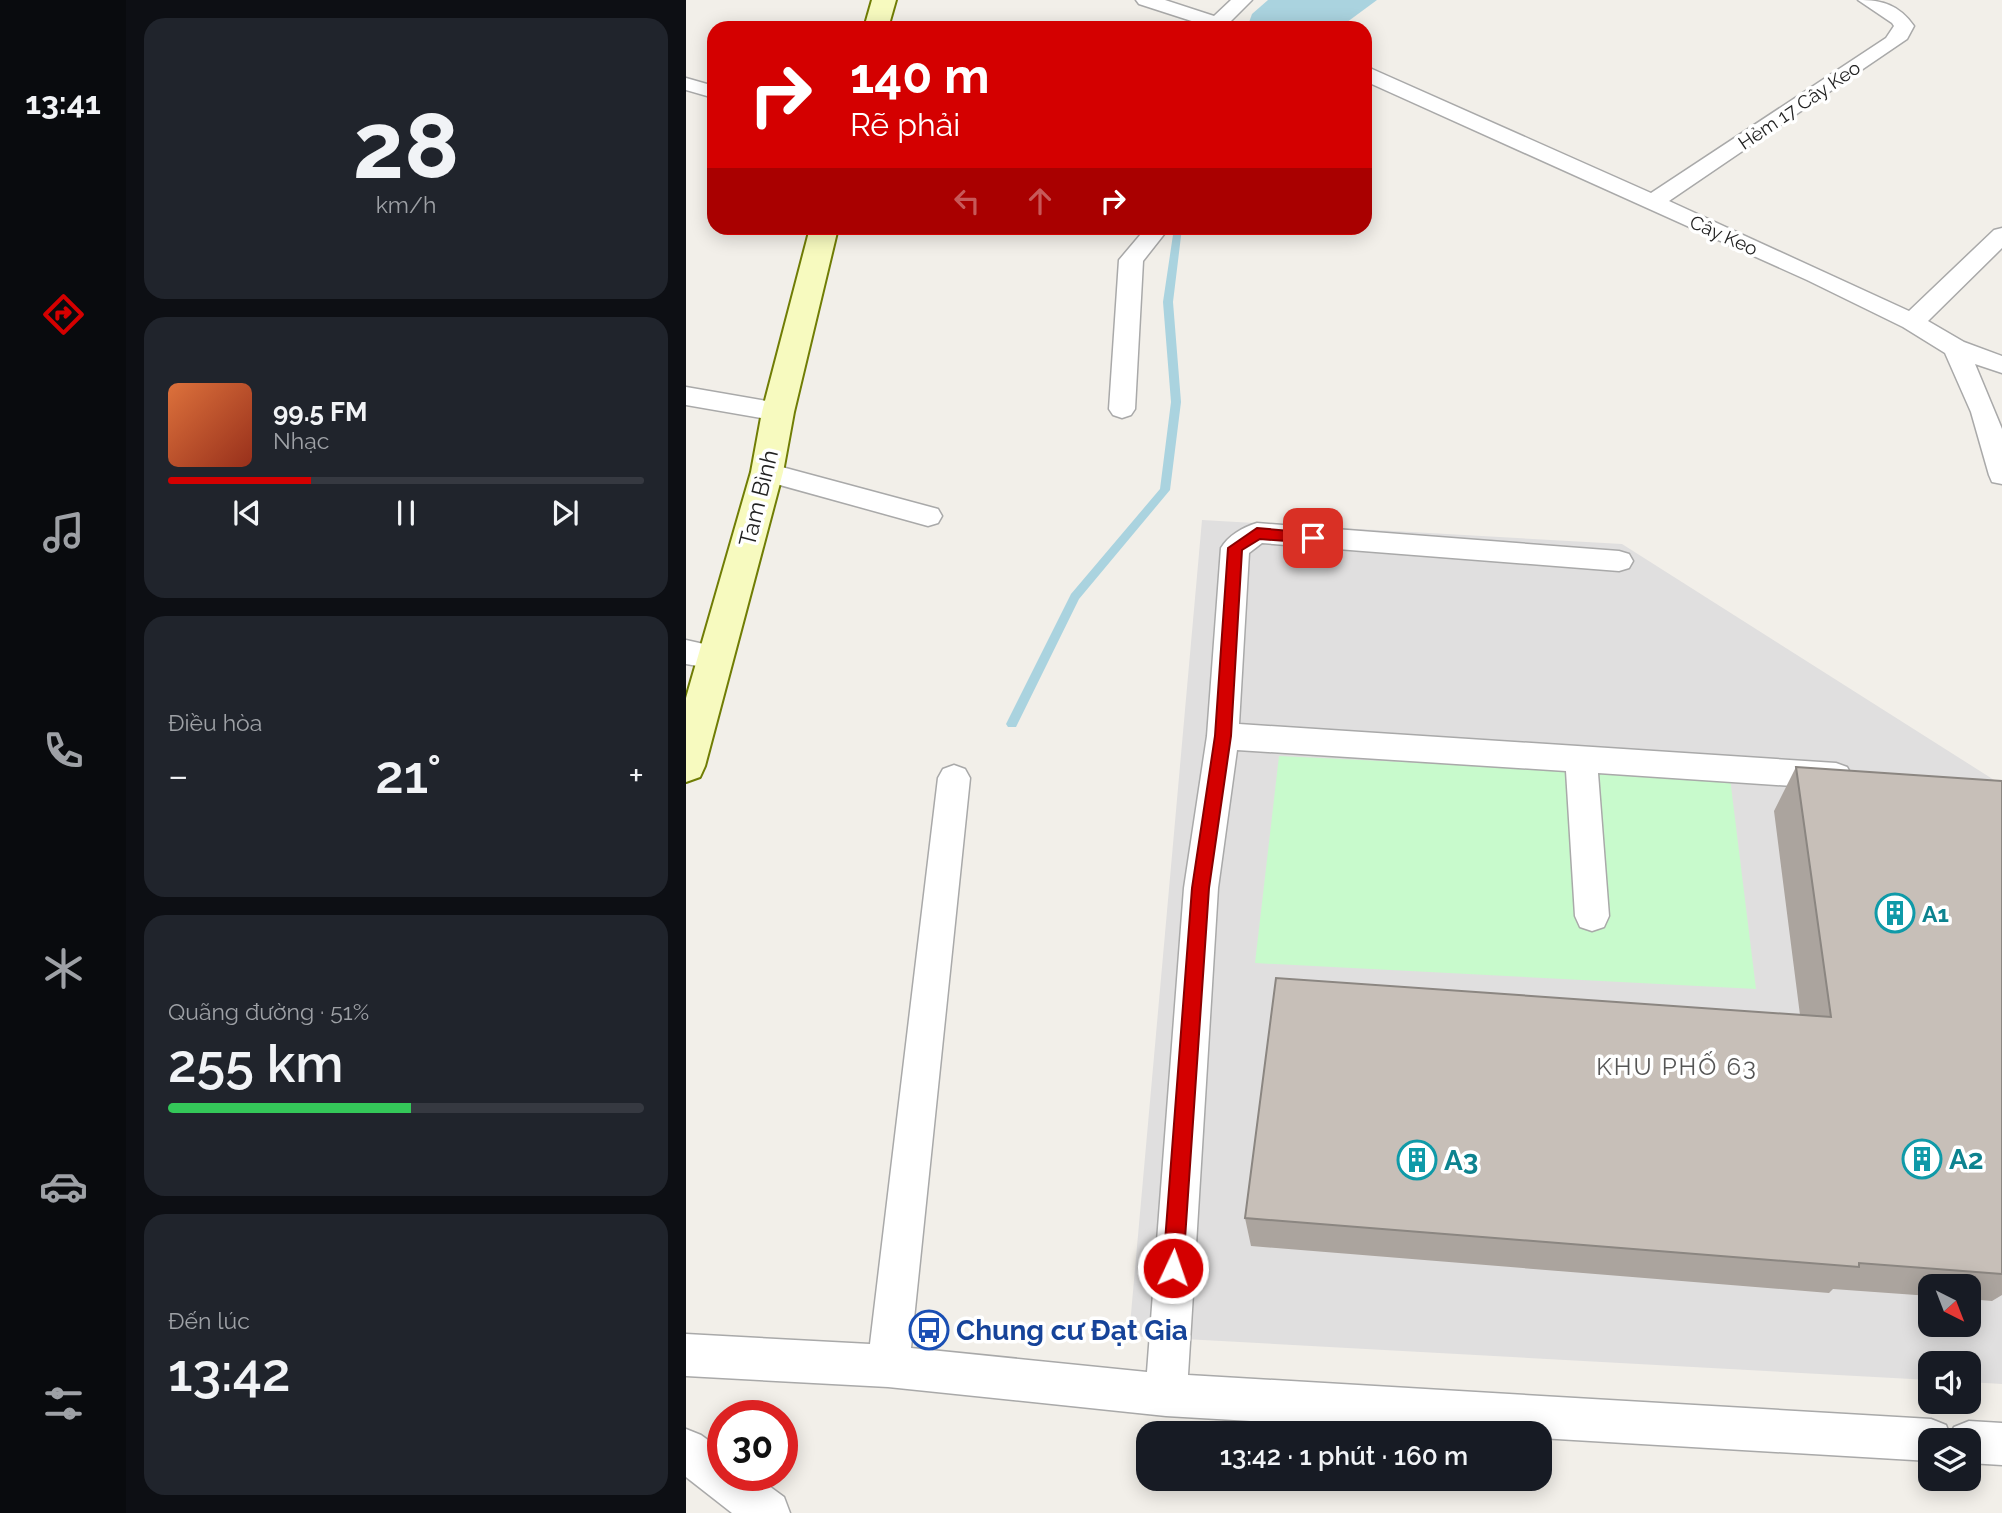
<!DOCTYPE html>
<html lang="vi">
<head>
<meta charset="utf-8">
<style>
  :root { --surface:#171b24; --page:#20242c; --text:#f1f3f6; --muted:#9ea1a6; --line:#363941; --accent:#d40000 }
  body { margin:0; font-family:Raleway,sans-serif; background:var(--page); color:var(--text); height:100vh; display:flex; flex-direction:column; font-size:26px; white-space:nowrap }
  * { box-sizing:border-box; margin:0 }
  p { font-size:23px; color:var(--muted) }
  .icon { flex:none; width:38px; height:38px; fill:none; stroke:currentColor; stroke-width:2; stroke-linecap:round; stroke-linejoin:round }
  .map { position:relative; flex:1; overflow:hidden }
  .details { display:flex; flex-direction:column; gap:18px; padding:18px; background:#0d0f14; width:560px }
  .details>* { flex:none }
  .banner { position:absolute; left:21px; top:21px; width:665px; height:214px; border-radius:21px; box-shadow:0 4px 18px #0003; background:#d40000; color:#fff; overflow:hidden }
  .needle { width:46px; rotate:138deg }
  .controls { position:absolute; left:1232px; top:1274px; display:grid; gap:14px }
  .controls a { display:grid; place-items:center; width:63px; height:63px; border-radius:14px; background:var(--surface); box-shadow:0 4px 18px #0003; font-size:35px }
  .speed { position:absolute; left:21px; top:1400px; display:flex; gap:14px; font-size:35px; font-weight:700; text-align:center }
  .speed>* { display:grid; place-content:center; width:91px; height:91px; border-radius:50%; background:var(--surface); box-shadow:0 4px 18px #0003; line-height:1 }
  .speed .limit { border:10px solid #d22; background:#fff; color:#111 }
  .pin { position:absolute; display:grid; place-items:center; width:60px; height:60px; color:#fff; margin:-30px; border-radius:14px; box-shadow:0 4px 10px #0006 }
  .me { position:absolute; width:77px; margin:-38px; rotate:3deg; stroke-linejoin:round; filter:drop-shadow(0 0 5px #0008) }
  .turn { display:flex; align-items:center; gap:24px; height:147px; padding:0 28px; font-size:32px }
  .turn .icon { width:91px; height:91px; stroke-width:2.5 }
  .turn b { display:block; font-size:49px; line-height:60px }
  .lanes { display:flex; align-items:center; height:66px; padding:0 28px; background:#0003; justify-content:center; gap:35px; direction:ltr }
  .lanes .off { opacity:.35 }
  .big { font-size:52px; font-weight:600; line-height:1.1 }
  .details .tile { flex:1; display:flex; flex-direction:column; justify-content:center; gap:10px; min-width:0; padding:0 24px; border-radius:21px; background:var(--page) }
  .details .dial { align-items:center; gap:0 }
  .dial b { font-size:91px; line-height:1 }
  .song { display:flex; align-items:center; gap:21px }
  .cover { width:84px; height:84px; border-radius:10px; background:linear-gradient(135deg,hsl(20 70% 55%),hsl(10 70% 35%)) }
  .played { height:7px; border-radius:4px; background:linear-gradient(90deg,var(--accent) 30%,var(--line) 30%) }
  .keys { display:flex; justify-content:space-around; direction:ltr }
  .heat { display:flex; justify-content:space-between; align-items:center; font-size:38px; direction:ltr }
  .charge { height:10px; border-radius:5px; background:linear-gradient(90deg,#34c759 51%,var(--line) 0) }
  .trip { position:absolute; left:450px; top:1421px; width:416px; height:70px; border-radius:21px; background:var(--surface); box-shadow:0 4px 18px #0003; font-weight:600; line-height:70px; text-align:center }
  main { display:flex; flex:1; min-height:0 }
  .tab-bar { display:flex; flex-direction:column; width:126px; justify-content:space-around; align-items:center; background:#090b0e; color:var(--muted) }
  .tab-bar .icon { width:49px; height:49px }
  .tab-bar .current { color:var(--accent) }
  .tab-bar b { font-size:32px; color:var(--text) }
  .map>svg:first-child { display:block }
  .residential { fill:#e0dfdf; fill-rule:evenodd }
  .park { fill:#c8facc }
  .water { fill:#aad3df }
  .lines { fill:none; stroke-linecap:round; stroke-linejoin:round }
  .stream { fill:#aad3df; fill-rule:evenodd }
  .street-casing { stroke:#a9a9a9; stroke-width:3 }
  .secondary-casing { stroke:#707d05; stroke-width:4 }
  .street { fill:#fff; fill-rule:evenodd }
  .secondary { fill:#f7fabf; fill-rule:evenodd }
  .wall { fill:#aba49e }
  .building { fill:#c7bfb8; stroke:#8b8681; stroke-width:2 }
  .route { fill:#d40000; stroke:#8a0000; stroke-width:2 }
  .labels { text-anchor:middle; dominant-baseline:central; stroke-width:7; stroke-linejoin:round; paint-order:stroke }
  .far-street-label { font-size:19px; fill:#222; stroke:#fff }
  .street-label { font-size:23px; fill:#222; stroke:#fff }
  .culture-label { font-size:23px; font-weight:bold; fill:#0d838f; stroke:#fff; text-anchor:start }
  .neighbourhood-label { font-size:24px; letter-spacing:2px; fill:#555; stroke:#fff }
  .near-culture-label { font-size:28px; font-weight:bold; fill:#0d838f; stroke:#fff; text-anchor:start }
  .near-transit-label { font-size:28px; font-weight:bold; fill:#164399; stroke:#fff; text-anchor:start }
</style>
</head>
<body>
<main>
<nav class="tab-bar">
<b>13:41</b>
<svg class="icon current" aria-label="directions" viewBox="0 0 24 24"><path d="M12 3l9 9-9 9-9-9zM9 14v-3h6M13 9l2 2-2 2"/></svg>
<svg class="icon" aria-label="music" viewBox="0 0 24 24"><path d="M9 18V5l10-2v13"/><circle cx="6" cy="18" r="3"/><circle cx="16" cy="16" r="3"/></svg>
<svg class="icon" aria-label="phone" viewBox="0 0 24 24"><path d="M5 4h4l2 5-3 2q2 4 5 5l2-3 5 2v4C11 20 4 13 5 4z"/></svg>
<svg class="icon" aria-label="climate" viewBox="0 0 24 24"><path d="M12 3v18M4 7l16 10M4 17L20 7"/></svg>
<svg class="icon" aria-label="car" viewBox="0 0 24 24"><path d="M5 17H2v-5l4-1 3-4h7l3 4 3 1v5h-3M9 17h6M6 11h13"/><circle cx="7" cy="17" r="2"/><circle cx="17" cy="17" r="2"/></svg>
<svg class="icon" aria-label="filters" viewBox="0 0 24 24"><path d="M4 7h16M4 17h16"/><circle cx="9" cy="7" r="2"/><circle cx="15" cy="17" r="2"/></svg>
</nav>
<section class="details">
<div class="tile dial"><b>28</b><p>km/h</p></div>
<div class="tile">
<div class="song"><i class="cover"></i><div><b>99.5 FM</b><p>Nhạc</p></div></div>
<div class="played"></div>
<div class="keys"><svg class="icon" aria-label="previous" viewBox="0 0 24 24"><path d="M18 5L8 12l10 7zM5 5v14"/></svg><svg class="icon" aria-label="pause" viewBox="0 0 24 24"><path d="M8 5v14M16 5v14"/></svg><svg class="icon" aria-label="next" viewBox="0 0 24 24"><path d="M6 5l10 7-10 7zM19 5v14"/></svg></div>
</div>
<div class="tile"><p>Điều hòa</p>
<div class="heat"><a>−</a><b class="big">21°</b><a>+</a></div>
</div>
<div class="tile"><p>Quãng đường · 51%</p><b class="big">255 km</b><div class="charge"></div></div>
<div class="tile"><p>Đến lúc</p><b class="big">13:42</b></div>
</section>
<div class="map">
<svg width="1316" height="1513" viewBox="0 0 1316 1513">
  <rect width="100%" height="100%" fill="#f2efe9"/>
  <path class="residential" d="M 516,520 L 936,544 L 1316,785 L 1316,1384 L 1283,1382 L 1283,1363 L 1244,1363 L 1244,1380 L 443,1336 ZM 1244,1286 L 1283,1286 L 1283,1325 L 1244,1325 Z"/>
  <path class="park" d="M 593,756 L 1044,778 L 1070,989 L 569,963 Z"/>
  <path class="water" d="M 582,0 L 691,0 L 653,28 L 561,28 L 566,14 Z"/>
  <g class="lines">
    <path class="stream" d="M 488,228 L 496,228 L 487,302 L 495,402 L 484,490 L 393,599 L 330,727 L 322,727 L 320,724 L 385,594 L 474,489 L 485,402 L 477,302 Z"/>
    <defs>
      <g id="street">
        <path d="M 450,0 L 479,0 L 528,16 L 545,0 L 566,0 L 545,21 L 556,28 L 516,28 L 518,25 L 453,4 Z"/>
        <path d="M 1172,0 C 1197,0 1213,5 1228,26 L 1221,39 L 983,201 L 1223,311 L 1308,230 L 1316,228 L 1316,248 L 1242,321 L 1278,342 L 1316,356 L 1316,373 L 1289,364 L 1316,429 L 1316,484 L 1306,482 L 1303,475 L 1285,412 L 1259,353 L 1217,327 L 1121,280 L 679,81 L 679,67 L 686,69 L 965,193 L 1200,38 L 1208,26 L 1206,23 Z"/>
        <path d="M 0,78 L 28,86 L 28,98 L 0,90 Z"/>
        <path d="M 460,228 L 483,228 L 457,261 L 449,409 L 445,415 L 436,418 L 427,415 L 423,409 L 433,260 Z"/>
        <path d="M 0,387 L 92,403 L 101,406 L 105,412 L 101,418 L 92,421 L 0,405 Z"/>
        <path d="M 81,463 L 252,509 L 256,516 L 252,523 L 242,526 L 72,479 L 68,472 L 72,465 Z"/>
        <path d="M 571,523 L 933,551 L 943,554 L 947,561 L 943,568 L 933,571 L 576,543 L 563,553 L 553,724 L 1150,763 L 1161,767 L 1166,776 L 1161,785 L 1150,789 L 912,773 L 923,916 L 918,927 L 906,931 L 894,927 L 889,916 L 880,771 L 551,750 L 532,888 L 502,1375 L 1245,1419 L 1260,1425 L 1264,1435 L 1268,1427 L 1283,1421 L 1316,1423 L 1316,1465 L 1283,1463 L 1283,1440 L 1244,1440 L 1244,1461 L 854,1438 L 854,1433 L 771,1433 L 480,1416 L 202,1387 L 0,1376 L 0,1334 L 184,1344 L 252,778 L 257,769 L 268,765 L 279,769 L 284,778 L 225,1348 L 461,1372 L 498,888 L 521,736 L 535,548 C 542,536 557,527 571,523 Z"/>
        <path d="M 0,640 L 40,649 L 44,657 L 40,665 L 29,669 L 0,664 Z"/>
        <path d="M 0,1429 L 15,1435 L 37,1451 L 37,1475 L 68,1475 L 98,1497 L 104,1513 L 46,1513 L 0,1477 Z"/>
      </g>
      <g id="secondary">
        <path d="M 186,0 L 210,0 L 202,28 L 178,28 Z"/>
        <path d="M 124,228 L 152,228 L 108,412 L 97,472 L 19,766 L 14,777 L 0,782 L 0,698 L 65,472 L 76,412 Z"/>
      </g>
    </defs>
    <use href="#street" class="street-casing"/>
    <use href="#secondary" class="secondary-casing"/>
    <use href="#street" class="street"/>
    <use href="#secondary" class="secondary"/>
  </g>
  <path class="wall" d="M 1110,767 L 1316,781 L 1316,1295 L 1306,1301 L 1283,1299 L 1283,1286 L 1244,1286 L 1244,1296 L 1147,1289 L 1143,1293 L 565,1246 L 559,1218 L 1114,1015 L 1088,811 Z"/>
  <path class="building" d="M 1110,767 L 1316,781 L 1316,1274 L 1173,1263 L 1173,1267 L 559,1218 L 590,978 L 1145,1017 Z"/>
  <path class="route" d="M 571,528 L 627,533 L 634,538 L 627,543 L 574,539 L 556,550 L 545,736 L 523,888 L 497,1268 L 494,1275 L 487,1278 L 480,1275 L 477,1268 L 506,888 L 529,736 L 542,548 Z"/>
  <defs>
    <symbol id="building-ring" viewBox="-11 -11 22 22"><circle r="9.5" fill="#fff" stroke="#0f9aa8" stroke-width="1.5"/><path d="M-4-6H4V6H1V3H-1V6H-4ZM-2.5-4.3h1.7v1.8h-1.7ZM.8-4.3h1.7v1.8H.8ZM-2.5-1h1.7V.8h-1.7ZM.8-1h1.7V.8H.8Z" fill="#0f9aa8"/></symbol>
    <symbol id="bus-ring" viewBox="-11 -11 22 22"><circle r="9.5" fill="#fff" stroke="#1a4fb4" stroke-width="1.5"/><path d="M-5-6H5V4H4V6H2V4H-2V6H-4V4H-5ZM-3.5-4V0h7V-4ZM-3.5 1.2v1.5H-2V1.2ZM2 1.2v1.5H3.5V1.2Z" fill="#1a4fb4"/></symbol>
  </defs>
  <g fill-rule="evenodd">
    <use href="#building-ring" x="1187" y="891" width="44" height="44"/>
    <use href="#building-ring" x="1214" y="1137" width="44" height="44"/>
    <use href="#building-ring" x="709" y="1138" width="44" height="44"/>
    <use href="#bus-ring" x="221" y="1308" width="44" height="44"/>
  </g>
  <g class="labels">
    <g class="far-street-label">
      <text transform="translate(1113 105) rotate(-34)">Hẻm 17 Cây Keo</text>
      <text transform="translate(1038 235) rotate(24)">Cây Keo</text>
    </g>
    <g class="street-label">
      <text transform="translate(72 498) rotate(-76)">Tam Bình</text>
    </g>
    <g class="culture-label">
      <text x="1236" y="913">A1</text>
    </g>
    <g class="neighbourhood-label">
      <text x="991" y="1066">KHU PHỐ 63</text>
    </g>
    <g class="near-culture-label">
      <text x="1263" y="1159">A2</text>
      <text x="758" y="1160">A3</text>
    </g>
    <g class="near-transit-label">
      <text x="270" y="1330">Chung cư Đạt Gia</text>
    </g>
  </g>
</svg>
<div class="controls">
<a><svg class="needle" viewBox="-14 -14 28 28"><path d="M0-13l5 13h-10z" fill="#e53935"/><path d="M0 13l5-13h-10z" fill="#9ea1a6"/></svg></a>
<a><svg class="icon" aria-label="sound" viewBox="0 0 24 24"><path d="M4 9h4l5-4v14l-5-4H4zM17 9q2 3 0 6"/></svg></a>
<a><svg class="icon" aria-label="layers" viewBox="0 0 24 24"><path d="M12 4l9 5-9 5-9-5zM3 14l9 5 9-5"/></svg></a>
</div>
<div class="speed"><div class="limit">30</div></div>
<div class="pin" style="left:627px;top:538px;background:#d93025"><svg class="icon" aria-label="arrive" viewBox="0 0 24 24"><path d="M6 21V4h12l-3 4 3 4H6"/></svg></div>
<svg class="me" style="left:487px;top:1268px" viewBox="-20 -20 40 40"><circle r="17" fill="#d40000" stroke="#fff" stroke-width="3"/><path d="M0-11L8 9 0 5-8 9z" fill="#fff"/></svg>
<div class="trip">13:42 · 1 phút · 160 m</div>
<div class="banner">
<div class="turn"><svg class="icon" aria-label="right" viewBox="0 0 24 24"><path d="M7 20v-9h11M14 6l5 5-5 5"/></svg><div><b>140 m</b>Rẽ phải</div></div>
<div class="lanes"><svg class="icon off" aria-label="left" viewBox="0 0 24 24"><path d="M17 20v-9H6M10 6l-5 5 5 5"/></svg><svg class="icon off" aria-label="ahead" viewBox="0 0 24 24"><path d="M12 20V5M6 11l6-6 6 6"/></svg><svg class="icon" aria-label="right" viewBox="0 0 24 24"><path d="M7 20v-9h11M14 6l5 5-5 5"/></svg></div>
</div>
</div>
</main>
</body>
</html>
